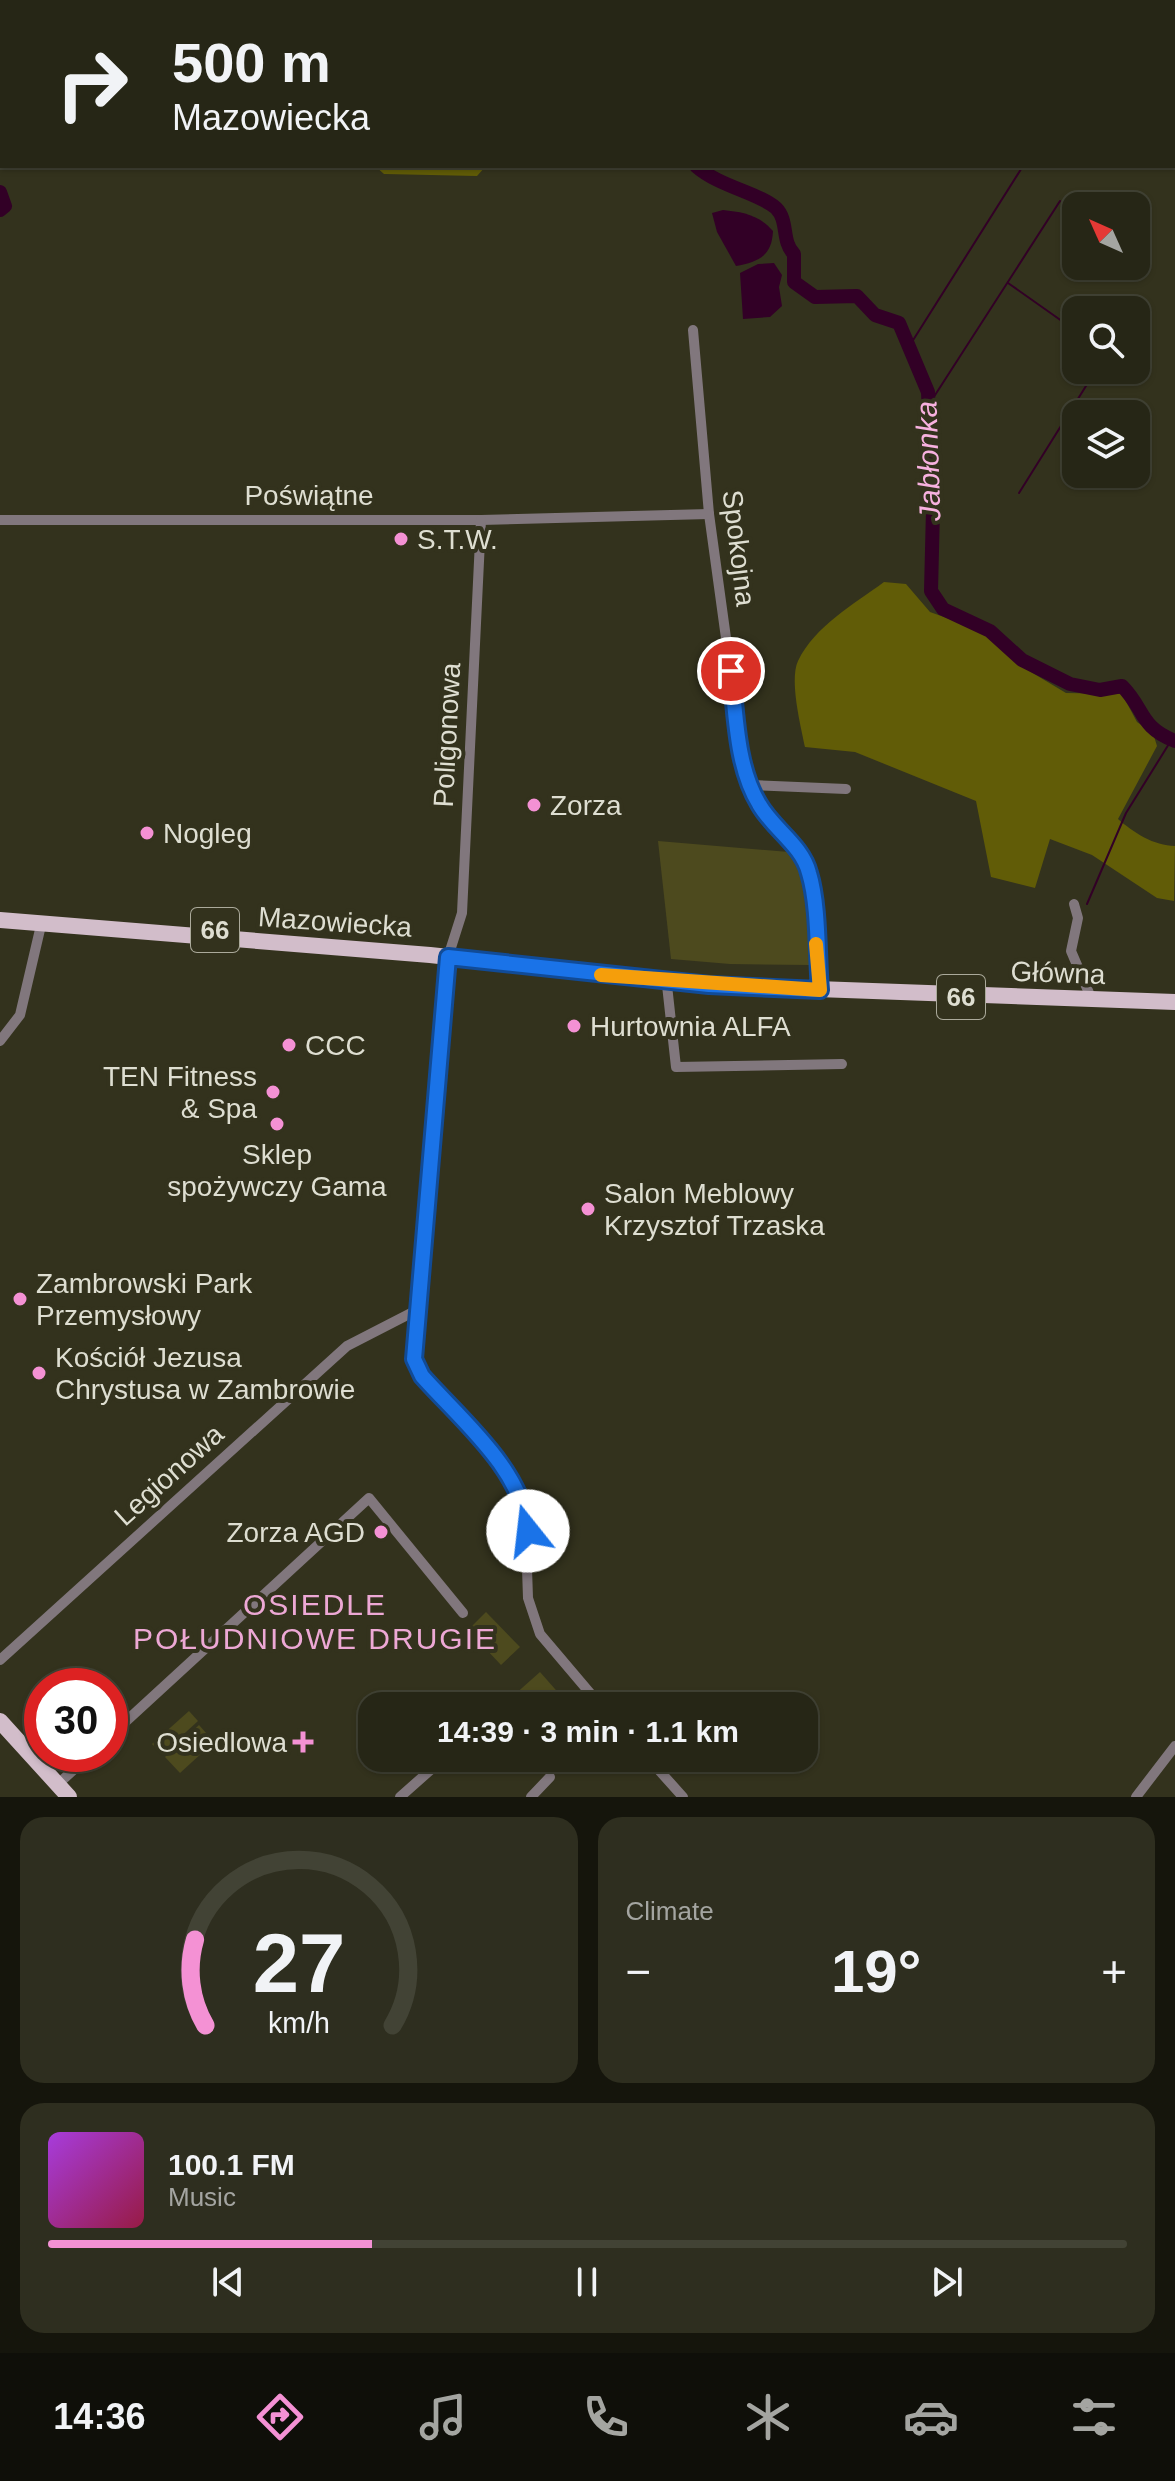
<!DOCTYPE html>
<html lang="en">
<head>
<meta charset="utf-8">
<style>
  :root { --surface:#262616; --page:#2e2e1f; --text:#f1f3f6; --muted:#a4a5a1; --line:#424335; --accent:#f491d4 }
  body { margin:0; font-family:Helvetica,sans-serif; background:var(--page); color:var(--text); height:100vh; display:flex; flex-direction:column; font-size:30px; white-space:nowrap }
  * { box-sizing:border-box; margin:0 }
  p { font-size:26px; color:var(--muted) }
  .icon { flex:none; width:44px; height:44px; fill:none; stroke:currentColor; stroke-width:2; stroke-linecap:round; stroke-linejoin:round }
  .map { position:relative; height:1797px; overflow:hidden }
  .side { display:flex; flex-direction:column; gap:20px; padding:20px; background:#15150c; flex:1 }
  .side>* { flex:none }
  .banner { position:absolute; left:0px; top:0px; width:1176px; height:168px; box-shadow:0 2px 6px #0004,0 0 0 2px var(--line); background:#262616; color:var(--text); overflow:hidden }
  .needle { width:52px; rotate:315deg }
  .controls { position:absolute; left:1062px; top:192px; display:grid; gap:16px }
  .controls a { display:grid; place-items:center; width:88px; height:88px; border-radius:16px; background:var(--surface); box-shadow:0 2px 6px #0004,0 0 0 2px var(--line); font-size:40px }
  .speed { position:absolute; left:24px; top:1668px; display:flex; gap:16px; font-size:40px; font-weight:700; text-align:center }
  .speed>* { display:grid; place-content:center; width:104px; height:104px; border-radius:50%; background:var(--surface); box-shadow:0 2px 6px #0004,0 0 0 2px var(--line); line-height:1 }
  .speed .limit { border:12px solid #d22; background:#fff; color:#111 }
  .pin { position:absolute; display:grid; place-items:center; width:68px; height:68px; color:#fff; margin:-34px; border:4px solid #fff; border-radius:50%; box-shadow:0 2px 8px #0007 }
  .me { position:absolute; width:88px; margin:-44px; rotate:344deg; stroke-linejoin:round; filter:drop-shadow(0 0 6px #0008) }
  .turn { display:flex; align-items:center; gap:28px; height:168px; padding:0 40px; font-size:36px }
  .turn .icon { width:104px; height:104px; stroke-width:2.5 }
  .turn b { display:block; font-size:56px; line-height:68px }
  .big { font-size:60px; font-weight:700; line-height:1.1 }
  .side .widget { flex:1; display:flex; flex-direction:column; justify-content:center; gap:12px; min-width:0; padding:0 28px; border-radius:24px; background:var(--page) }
  .side .dial { align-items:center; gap:0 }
  .dial svg { height:208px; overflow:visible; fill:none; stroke:var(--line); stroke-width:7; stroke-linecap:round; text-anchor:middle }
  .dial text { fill:var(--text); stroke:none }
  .song { display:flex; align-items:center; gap:24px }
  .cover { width:96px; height:96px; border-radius:12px; background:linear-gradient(135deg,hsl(280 70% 55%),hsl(340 70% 35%)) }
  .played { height:8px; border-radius:4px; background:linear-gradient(90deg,var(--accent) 30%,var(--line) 30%) }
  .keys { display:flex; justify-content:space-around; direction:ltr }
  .heat { display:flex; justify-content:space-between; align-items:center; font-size:44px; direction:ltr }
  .side .tiles { flex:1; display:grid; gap:20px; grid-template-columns:1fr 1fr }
  .widget:last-child { grid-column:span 2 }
  .trip { position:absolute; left:358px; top:1692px; width:460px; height:80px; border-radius:24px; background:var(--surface); box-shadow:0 2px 6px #0004,0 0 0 2px var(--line); font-weight:700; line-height:80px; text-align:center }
  .menu { display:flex; height:128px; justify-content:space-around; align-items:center; background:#0f0f09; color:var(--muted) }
  .menu .icon { width:56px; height:56px }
  .menu .selected { color:var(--accent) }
  .menu b { font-size:36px; color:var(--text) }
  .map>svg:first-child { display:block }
  .green { fill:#4d4a1e }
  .forest { fill:#615c07 }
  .water { fill:#320026 }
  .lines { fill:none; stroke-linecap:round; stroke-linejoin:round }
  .stream { stroke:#320026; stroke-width:2 }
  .river { stroke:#320026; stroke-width:14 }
  .minor { stroke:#81777d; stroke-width:10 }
  .primary { stroke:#d2bdca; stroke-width:16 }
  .route-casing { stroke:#114b97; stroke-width:20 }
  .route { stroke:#1a73e8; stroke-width:14 }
  .slow { stroke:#f59e0b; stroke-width:14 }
  .poi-dot { fill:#f491d4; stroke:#33321d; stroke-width:3 }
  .labels { text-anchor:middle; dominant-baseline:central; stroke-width:8; stroke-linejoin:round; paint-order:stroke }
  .shield { fill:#33321d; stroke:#abaa9b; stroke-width:2 }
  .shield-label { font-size:26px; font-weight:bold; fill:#deded1 }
  .street-label { font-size:28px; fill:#deded1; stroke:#33321d }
  .poi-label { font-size:28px; fill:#deded1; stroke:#33321d; text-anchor:start }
  .water-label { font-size:30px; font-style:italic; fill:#f7b1df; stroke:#33321d }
  .neighbourhood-label { font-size:30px; letter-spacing:2px; fill:#eda8d5; stroke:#33321d }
</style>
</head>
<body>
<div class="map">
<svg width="1175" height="1797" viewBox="0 0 1175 1797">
  <rect width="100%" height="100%" fill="#33321d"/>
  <g class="green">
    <path d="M 658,841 L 801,853 L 810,874 L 810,965 L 730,964 L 671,959 Z"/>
    <path d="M 486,1612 L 520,1647 L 501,1665 L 468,1630 Z"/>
    <path d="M 540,1672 L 570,1706 L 522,1706 L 513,1696 Z"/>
    <path d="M 189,1711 L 198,1721 L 162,1754 L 152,1744 Z"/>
    <path d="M 199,1725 L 214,1742 L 180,1773 L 165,1757 Z"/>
  </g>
  <g class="forest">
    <path d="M 375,166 L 486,166 L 477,176 L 384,174 Z"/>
    <path d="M 884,582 L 906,584 L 930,612 L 983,631 L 1026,669 L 1066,693 L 1122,694 L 1137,722 L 1153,733 L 1157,746 L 1118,819 C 1133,832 1154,846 1175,846 L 1174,901 L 1157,898 L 1092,855 L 1050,839 L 1035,888 L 991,877 L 976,801 L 855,752 L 805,747 C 801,727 789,680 798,661 C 815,626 854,604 884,582 Z"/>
  </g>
  <g class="water">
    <path d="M 723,210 C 743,212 759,215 773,231 C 772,256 758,262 736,266 L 717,232 L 712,213 Z"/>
    <path d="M 774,263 L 782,275 L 779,287 L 782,306 L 770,317 L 743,319 L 740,273 L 758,264 Z"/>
  </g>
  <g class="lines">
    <g class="stream">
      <path d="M 1008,283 L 1076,331"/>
      <path d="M 910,345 L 1023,166"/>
      <path d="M 928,406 L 1060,201"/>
      <path d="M 1019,493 L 1096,370"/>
      <path d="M 1087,904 L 1126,813 L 1172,739"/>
    </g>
    <g class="river">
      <path d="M 565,0 L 567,2"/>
      <path d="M 280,2 L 280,0"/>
      <path d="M 0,151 L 2,149"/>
      <path d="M 696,166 C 718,186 759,193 776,208 C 789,221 781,241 794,254 L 794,282 L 815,297 L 857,296 L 875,315 L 899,323 L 928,392 L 933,509 L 931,591 L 943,609 L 990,631 L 1022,660 L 1070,684 L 1100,690 L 1122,686 C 1145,709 1139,727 1175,741"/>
      <path d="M 0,192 L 5,206 L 0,210"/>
    </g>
    <g class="minor">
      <path d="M 693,330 L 709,514 L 743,762 L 757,802 L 781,834 L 801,853 L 810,874 L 820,990"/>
      <path d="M 0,520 L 481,520 L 709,514"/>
      <path d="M 481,520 L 462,913 L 448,957 L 414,1359 L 422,1376 L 507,1473 L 525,1509 L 528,1598 L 540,1634 L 601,1706"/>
      <path d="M 752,785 L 846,789"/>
      <path d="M 1074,904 L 1078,918 L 1071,951 L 1092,1000"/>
      <path d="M 666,976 L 676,1067 L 842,1064"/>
      <path d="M 0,1041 L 20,1015 L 42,921"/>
      <path d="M 0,1660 L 347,1346 L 417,1310"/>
      <path d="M 110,1736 L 369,1498 L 463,1613"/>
      <path d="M 648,1758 L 683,1797"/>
      <path d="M 58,1784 L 91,1754"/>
      <path d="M 400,1797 L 444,1758"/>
      <path d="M 531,1797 L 550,1777"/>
      <path d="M 1136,1797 L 1175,1746"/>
    </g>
    <g class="primary">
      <path d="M 0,920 L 430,955 L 709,985 L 1175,1002"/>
      <path d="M 0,1721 L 69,1797"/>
    </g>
  </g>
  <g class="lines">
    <defs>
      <path id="route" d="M 528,1531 C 523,1470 461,1420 422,1376 L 414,1359 L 448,957 L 709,985 L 820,990 C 817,955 819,906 809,873 C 802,845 773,829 759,804 C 736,766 736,714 731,671"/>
    </defs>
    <use href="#route" class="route-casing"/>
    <use href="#route" class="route"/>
    <path class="slow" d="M 601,975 L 820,990 L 816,944"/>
  </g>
  <g class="poi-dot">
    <circle cx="401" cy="539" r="8"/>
    <circle cx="534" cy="805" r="8"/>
    <circle cx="147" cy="833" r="8"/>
    <circle cx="574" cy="1026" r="8"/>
    <circle cx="289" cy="1045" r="8"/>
    <circle cx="273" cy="1092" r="8"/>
    <circle cx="277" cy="1124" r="8"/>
    <circle cx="588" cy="1209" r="8"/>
    <circle cx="20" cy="1299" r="8"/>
    <circle cx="39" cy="1373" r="8"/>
    <circle cx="381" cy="1532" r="8"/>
    <path d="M299 1730h8v8h8v8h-8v8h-8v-8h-8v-8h8z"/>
  </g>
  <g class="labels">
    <g class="shield">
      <rect x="191" y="908" width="48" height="44" rx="6"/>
      <rect x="937" y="975" width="48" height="44" rx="6"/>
    </g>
    <g class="shield-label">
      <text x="215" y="930">66</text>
      <text x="961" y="997">66</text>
    </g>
    <g class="street-label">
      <text x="309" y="495">Poświątne</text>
      <text transform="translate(739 548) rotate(83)">Spokojna</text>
      <text transform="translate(447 735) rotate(-87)">Poligonowa</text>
      <text transform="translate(335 922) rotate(4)">Mazowiecka</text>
      <text transform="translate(1058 973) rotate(2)">Główna</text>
      <text transform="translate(169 1475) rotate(-42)">Legionowa</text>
    </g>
    <g class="poi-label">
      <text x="417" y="539">S.T.W.</text>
      <text x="550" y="805">Zorza</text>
      <text x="163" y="833">Nogleg</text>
      <text x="590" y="1026">Hurtownia ALFA</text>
      <text x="305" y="1045">CCC</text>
      <text x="257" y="1076" text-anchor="end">TEN Fitness<tspan x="257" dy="32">&amp; Spa</tspan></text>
      <text x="277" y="1154" text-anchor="middle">Sklep<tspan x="277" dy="32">spożywczy Gama</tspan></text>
      <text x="604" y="1193">Salon Meblowy<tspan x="604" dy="32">Krzysztof Trzaska</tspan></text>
      <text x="36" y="1283">Zambrowski Park<tspan x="36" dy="32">Przemysłowy</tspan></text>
      <text x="55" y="1357">Kościół Jezusa<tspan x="55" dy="32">Chrystusa w Zambrowie</tspan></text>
      <text x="365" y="1532" text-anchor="end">Zorza AGD</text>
      <text x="287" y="1742" text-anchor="end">Osiedlowa</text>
    </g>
    <g class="water-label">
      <text transform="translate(928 461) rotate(-92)">Jabłonka</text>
    </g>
    <g class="neighbourhood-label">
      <text x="315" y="1604">OSIEDLE<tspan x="315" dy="34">POŁUDNIOWE DRUGIE</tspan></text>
    </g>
  </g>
</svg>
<div class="controls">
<a><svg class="needle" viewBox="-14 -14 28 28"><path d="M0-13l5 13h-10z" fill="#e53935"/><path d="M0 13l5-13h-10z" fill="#a4a5a1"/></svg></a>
<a><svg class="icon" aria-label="search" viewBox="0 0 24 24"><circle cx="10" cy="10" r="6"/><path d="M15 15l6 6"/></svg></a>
<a><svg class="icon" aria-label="layers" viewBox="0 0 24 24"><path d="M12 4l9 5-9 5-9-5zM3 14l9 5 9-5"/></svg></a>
</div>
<div class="speed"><div class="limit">30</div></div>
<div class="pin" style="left:731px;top:671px;background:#d93025"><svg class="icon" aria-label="arrive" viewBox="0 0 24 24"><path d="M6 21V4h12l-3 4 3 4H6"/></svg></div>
<svg class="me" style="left:528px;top:1531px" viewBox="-20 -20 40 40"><circle r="19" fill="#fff"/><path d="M0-13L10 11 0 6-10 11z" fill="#1a73e8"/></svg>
<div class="trip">14:39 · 3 min · 1.1 km</div>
<div class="banner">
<div class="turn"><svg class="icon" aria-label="right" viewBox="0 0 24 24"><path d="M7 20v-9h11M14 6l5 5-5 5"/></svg><div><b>500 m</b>Mazowiecka</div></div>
</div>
</div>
<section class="side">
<div class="tiles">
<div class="widget dial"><svg viewBox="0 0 100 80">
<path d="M14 69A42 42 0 1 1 86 69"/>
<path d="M14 69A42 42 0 0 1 10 36" stroke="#f491d4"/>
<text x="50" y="56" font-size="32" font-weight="700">27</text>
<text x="50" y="72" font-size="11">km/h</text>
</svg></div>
<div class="widget"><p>Climate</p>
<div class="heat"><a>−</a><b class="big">19°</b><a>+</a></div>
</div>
<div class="widget">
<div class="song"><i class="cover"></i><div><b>100.1 FM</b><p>Music</p></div></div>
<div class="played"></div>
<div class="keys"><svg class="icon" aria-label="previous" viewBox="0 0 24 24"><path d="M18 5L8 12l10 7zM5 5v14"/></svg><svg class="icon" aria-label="pause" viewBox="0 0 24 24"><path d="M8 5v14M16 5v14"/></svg><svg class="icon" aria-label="next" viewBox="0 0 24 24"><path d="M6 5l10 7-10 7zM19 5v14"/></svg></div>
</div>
</div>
</section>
<nav class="menu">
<b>14:36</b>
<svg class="icon selected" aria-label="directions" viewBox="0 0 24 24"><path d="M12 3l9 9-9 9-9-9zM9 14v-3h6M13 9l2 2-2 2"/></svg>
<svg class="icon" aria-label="music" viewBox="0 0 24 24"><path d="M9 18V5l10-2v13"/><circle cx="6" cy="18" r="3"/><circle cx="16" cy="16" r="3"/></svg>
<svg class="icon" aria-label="phone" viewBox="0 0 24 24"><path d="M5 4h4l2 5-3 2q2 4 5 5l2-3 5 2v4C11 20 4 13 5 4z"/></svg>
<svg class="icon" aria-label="climate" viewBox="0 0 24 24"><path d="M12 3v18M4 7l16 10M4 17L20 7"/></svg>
<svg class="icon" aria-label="car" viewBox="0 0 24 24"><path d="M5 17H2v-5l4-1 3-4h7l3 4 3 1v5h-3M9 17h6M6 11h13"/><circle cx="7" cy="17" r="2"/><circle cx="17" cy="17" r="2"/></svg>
<svg class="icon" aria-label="filters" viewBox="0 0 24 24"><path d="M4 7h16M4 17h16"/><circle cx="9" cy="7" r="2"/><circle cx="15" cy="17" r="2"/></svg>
</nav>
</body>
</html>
